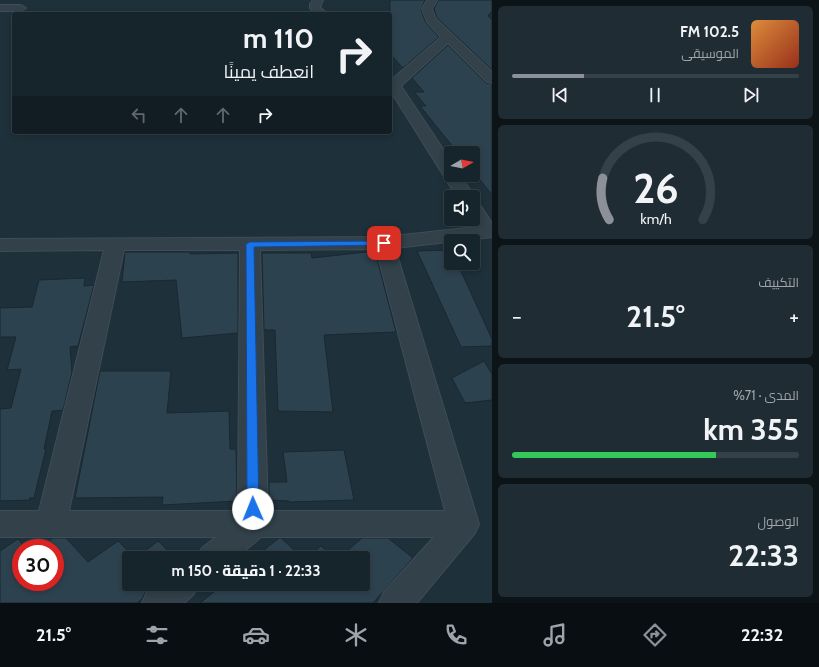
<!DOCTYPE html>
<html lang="ar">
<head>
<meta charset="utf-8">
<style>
  :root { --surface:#16242c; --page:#1f2c34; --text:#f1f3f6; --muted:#9ea4a9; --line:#354148; --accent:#8c9099 }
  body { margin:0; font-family:Cabin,Cairo,sans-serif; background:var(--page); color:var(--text); direction:rtl; height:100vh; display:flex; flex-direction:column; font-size:15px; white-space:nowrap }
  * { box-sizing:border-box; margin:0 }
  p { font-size:13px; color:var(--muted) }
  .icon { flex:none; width:22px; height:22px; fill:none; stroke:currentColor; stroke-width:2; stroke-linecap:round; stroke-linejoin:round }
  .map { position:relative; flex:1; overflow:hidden; direction:ltr }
  .sheet { display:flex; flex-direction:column; gap:6px; padding:6px; background:#0c1418; width:327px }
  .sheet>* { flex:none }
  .guide { position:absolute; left:12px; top:12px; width:380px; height:122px; border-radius:4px; box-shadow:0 2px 6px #0003,0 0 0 1px var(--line); direction:rtl; background:#16242c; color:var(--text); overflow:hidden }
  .needle { width:26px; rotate:80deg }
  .buttons { position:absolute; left:444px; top:146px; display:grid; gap:8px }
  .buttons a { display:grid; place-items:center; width:36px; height:36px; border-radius:4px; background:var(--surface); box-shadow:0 2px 6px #0003,0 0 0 1px var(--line); font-size:20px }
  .speed { position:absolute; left:12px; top:539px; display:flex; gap:8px; font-size:20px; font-weight:700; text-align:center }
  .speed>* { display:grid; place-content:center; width:52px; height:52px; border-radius:50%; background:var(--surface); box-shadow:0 2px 6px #0003,0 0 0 1px var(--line); line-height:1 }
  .speed .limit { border:6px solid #d22; background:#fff; color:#111 }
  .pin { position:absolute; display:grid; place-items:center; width:34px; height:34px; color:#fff; margin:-17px; border-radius:8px; box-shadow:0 2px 6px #0006 }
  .me { position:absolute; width:44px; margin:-22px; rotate:359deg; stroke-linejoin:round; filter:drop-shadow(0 0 3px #0008) }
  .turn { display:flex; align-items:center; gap:14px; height:84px; padding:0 12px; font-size:18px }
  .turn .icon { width:52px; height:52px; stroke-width:2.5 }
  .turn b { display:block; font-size:28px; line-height:34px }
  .lanes { display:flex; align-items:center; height:38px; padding:0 12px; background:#0003; justify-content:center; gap:20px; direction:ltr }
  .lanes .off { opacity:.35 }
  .big { font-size:30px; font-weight:800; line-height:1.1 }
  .sheet .tile { flex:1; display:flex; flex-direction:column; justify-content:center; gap:6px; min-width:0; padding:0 14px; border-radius:6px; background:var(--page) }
  .sheet .dial { align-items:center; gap:0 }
  .dial svg { height:104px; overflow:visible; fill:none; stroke:var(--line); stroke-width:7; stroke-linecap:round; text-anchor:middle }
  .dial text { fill:var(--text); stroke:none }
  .song { display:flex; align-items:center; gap:12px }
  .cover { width:48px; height:48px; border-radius:6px; background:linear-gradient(135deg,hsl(30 70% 55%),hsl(10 70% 35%)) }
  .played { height:4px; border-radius:2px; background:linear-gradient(90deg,var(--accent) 25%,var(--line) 25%) }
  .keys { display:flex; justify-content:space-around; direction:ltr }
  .heat { display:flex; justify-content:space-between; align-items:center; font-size:22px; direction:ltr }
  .charge { height:6px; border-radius:3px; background:linear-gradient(90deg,#34c759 71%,var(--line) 0) }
  .trip { position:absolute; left:122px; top:551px; width:248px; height:40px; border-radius:4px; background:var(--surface); box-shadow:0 2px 6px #0003,0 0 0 1px var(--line); font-weight:800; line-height:40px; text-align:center; direction:rtl }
  .dock { display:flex; height:64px; justify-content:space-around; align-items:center; background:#090e12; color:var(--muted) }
  .dock .icon { width:28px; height:28px }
  .dock .selected { color:var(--accent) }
  .dock b { font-size:18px; color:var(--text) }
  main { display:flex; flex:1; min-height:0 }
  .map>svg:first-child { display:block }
  .building { fill:#2d424f; stroke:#192831 }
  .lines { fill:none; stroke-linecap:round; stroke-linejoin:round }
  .minor-casing { stroke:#3e4d57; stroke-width:2 }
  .minor { fill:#32414a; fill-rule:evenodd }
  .route { fill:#1a73e8; stroke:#114b97 }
</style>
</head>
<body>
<main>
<section class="sheet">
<div class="tile">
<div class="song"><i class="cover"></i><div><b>102.5 FM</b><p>الموسيقى</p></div></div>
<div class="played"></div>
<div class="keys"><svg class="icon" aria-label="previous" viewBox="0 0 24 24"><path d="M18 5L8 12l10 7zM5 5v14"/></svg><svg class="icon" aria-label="pause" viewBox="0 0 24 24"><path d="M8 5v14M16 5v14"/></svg><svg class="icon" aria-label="next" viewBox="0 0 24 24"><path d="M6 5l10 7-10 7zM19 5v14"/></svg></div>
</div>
<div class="tile dial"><svg viewBox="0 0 100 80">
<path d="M14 69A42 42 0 1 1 86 69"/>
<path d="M14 69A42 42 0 0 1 9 37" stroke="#8c9099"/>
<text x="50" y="56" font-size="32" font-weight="700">26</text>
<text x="50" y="72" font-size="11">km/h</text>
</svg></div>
<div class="tile"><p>التكييف</p>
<div class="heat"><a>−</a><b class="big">21.5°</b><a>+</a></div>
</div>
<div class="tile"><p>المدى · 71%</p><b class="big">355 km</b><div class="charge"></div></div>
<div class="tile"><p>الوصول</p><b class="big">22:33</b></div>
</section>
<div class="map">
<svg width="492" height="603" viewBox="0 0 492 603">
  <rect width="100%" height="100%" fill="#1e303a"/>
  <g class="building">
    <path d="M 390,0 L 425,0 L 421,10 L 426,23 L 439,37 L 403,68 L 390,54 Z"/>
    <path d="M 438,0 L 492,0 L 492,11 L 488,16 L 492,20 L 492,70 L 437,18 L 434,9 Z"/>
    <path d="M 448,45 L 486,83 L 492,84 L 492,195 L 473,171 L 473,153 L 458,153 L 420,106 L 426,106 L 414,92 L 424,92 L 412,78 Z"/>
    <path d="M 450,250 L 451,263 L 457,263 L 466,282 L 492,339 L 492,346 L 461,347 L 417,251 Z"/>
    <path d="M 375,251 L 396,332 L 324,335 L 333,412 L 278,411 L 275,330 L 264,330 L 262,253 L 311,253 L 312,258 Z"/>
    <path d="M 125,252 L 190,252 L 190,254 L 238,253 L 238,333 L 182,338 L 176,280 L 122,282 Z"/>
    <path d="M 85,278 L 84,286 L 94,285 L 78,346 L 70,347 L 72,372 L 63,410 L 52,411 L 44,449 L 46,449 L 34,498 L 29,498 L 31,500 L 0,501 L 0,409 L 11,408 L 21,369 L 7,370 L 16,337 L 0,337 L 0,308 L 32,307 L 39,280 Z"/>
    <path d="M 484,361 L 492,374 L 492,400 L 465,403 L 452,378 Z"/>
    <path d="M 100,371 L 171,371 L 167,413 L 229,411 L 230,449 L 236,449 L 237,501 L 162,505 L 163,497 L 75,498 Z"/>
    <path d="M 344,450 L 354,500 L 289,502 L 289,501 L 269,500 L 269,482 L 287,482 L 283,452 Z"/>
    <path d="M 53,538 L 66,538 L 88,562 L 118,541 L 135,558 L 129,558 L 129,584 L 155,584 L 146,591 L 142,599 L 137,603 L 0,603 L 0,551 L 18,539 L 26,548 L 21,548 L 21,582 L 55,582 L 55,548 L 39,548 Z"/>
    <path d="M 279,538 L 281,538 L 303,558 L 254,558 Z"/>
    <path d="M 362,538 L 388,538 L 413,558 L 373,603 L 200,603 L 224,584 L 363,584 L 363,558 L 339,558 Z"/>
    <path d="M 158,541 L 175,558 L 136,558 Z"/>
    <path d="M 321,546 L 335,558 L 307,558 Z"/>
  </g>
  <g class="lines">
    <defs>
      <g id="minor">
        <path d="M 313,0 L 323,0 L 320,7 L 327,14 L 315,14 L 310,8 L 310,4 Z"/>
        <path d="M 427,0 L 437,0 L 432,9 L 436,19 L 492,72 L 492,83 L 487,82 L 448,43 L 401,86 L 451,161 L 451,175 L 460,175 L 475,197 L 473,200 L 473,197 L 457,197 L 390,90 L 390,81 L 441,37 L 427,22 L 422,9 Z"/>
        <path d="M 0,5 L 21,5 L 26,8 L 21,11 L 0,11 Z"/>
        <path d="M 473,203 L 480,205 L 492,223 L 492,237 L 395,248 L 479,524 L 475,533 L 417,603 L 379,603 L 384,592 L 434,537 L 261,537 L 236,558 L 197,558 L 202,548 L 216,537 L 0,537 L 0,511 L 39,511 L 104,250 L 0,251 L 0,239 L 384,237 L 476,227 L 470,219 L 473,219 ZM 376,249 L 445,511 L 268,511 L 260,250 ZM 124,250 L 240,250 L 238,511 L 69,511 Z"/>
        <path d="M 157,584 L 198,584 L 194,594 L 184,603 L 142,603 L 147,592 Z"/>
      </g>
    </defs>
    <use href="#minor" class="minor-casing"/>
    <use href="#minor" class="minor"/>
  </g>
  <path class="route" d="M 384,241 L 387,242 L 387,245 L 254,247 L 259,509 L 258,513 L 253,514 L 249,513 L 247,509 L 246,244 L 250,242 Z"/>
</svg>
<div class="buttons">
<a><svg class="needle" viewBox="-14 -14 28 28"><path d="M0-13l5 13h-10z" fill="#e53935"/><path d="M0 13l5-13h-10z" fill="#9ea4a9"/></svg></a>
<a><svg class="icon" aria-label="sound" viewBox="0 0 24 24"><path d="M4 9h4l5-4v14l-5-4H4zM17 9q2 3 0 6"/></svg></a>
<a><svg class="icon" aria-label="search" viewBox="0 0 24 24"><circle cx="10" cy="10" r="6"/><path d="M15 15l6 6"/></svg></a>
</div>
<div class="speed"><div class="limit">30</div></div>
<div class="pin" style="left:384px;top:243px;background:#d93025"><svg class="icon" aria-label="arrive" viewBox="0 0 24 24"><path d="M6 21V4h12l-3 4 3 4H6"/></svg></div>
<svg class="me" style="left:253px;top:509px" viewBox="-20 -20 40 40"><circle r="19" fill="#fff"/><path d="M0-13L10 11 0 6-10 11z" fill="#1a73e8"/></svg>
<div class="trip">22:33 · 1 دقيقة · 150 m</div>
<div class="guide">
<div class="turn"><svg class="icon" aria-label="right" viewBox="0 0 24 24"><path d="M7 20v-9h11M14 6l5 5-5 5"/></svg><div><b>110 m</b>انعطف يمينًا</div></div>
<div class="lanes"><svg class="icon off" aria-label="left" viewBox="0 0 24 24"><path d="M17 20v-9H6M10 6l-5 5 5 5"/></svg><svg class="icon off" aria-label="ahead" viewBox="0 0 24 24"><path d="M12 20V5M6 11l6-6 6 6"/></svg><svg class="icon off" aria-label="ahead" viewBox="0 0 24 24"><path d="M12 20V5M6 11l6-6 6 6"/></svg><svg class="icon" aria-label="right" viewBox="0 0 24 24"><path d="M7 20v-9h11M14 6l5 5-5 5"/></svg></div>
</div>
</div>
</main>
<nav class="dock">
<b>22:32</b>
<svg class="icon selected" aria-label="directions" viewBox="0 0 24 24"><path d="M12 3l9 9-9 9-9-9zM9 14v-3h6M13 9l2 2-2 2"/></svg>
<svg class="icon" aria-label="music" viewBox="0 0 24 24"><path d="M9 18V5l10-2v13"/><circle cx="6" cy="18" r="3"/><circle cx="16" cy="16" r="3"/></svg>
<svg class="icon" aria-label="phone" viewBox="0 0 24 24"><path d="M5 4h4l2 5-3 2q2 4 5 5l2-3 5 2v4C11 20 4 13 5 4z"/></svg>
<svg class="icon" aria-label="climate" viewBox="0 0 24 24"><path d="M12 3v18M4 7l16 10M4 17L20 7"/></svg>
<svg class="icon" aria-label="car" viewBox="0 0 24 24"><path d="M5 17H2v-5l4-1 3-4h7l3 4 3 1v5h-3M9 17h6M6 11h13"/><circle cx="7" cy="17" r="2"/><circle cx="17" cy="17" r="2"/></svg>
<svg class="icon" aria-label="filters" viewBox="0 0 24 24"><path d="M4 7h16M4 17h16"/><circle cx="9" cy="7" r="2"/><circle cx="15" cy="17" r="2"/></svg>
<b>21.5°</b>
</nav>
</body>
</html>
